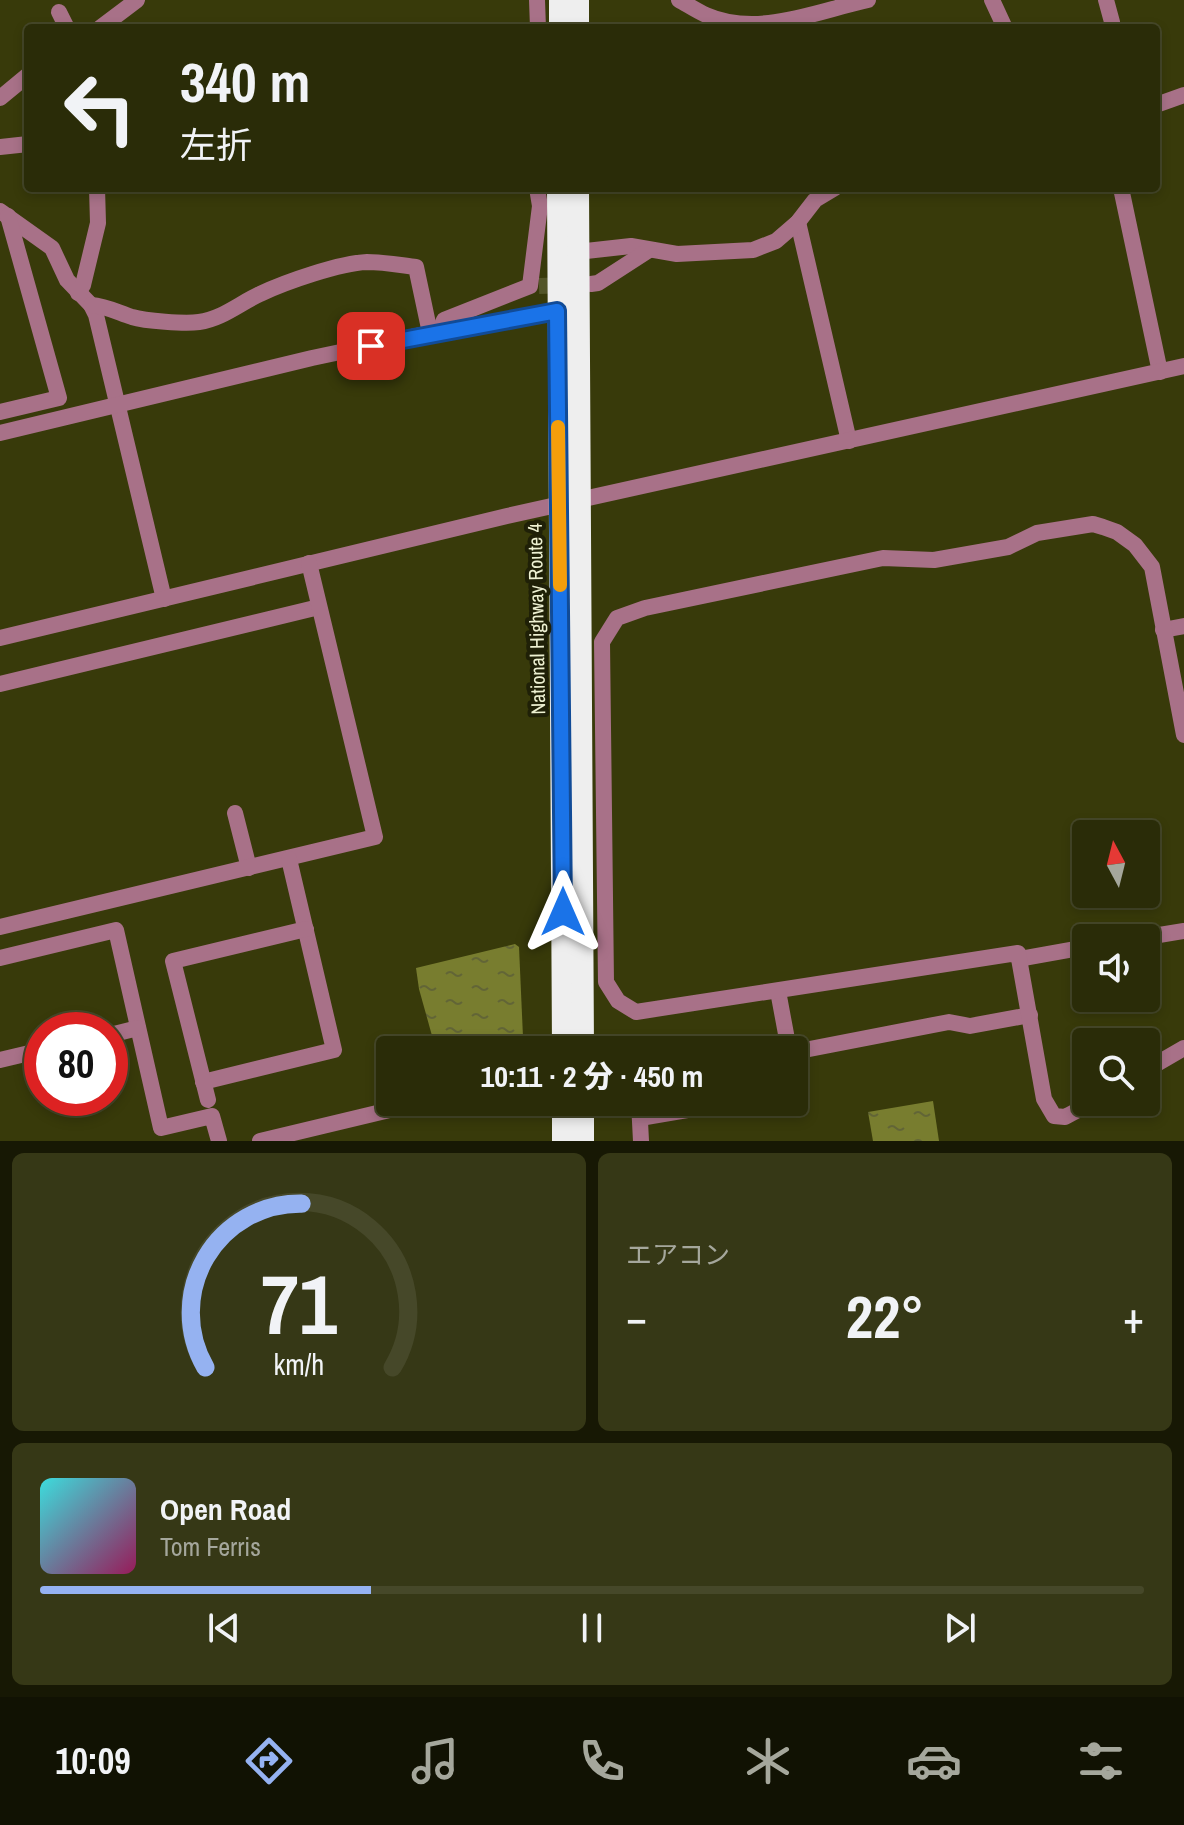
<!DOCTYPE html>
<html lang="ja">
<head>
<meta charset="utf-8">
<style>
  :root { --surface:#2a2c08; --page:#363816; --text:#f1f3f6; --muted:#a5a79c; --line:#464829; --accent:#95b2f1 }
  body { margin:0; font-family:"Archivo Narrow","Noto Sans JP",sans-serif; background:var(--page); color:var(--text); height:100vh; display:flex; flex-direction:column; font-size:30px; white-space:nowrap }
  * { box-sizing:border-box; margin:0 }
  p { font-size:26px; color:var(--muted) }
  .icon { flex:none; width:44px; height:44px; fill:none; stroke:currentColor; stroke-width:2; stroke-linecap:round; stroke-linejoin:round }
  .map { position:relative; height:1141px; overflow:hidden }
  .drawer { display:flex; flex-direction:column; gap:12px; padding:12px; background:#171804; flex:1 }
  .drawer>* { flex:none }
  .top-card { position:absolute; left:24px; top:24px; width:1136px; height:168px; border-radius:8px; box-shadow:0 4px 12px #0003,0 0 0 2px var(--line); background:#2a2c08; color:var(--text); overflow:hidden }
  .needle { width:52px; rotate:353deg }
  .fabs { position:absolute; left:1072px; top:820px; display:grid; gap:16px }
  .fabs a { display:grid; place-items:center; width:88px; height:88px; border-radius:8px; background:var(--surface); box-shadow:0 4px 12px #0003,0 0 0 2px var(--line); font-size:40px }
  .speed { position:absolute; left:24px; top:1012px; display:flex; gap:16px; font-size:40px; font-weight:700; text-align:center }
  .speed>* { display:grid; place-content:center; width:104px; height:104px; border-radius:50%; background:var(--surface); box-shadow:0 4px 12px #0003,0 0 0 2px var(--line); line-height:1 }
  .speed .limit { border:12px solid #d22; background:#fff; color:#111 }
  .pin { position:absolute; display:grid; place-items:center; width:68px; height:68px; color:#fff; margin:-34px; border-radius:16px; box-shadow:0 4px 12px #0006 }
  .me { position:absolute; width:88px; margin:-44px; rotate:0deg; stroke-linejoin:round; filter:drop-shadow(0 0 6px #0008) }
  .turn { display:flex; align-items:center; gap:28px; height:168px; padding:0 24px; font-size:36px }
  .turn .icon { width:104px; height:104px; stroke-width:2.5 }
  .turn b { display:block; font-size:56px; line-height:68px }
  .big { font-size:60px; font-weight:800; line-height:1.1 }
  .drawer .card { flex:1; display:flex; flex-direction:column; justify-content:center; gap:12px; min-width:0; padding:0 28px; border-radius:12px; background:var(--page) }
  .drawer .dial { align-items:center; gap:0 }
  .dial svg { height:208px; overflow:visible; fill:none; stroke:var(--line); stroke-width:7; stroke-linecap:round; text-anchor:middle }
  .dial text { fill:var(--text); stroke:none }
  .song { display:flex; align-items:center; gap:24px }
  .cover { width:96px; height:96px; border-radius:12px; background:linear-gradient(135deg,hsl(180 70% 55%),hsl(330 70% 35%)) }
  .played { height:8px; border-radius:4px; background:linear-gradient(90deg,var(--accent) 30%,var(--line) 30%) }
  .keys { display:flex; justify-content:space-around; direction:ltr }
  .heat { display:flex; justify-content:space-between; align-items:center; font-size:44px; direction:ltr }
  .drawer .tiles { flex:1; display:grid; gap:12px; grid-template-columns:1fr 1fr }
  .card:last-child { grid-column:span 2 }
  .trip { position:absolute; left:376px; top:1036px; width:432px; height:80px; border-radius:8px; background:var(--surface); box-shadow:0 4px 12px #0003,0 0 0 2px var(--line); font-weight:800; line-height:80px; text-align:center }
  .tabs { display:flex; height:128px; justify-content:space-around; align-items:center; background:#111203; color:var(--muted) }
  .tabs .icon { width:56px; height:56px }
  .tabs .current { color:var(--accent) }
  .tabs b { font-size:36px; color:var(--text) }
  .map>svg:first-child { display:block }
  .water { fill:url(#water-ripples) }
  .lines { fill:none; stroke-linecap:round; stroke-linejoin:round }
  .minor-tunnel { stroke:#535528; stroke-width:16; stroke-dasharray:16 8; stroke-linecap:butt }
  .minor { stroke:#a87188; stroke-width:16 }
  .highway { stroke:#eee; stroke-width:22 }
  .route-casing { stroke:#114b97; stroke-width:20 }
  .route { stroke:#1a73e8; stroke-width:14 }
  .slow { stroke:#f59e0b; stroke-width:14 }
  .labels { text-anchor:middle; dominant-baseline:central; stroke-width:8; stroke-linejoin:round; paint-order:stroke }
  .street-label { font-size:20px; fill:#eef1d2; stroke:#1f2007 }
</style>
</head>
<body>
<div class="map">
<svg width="1184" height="1141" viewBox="0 0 1184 1141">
  <defs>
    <pattern id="water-ripples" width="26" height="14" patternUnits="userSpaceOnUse" patternTransform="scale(2)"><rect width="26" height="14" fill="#787d2f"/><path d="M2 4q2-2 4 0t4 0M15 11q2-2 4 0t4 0" fill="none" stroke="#626536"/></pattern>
  </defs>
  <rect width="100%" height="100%" fill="#383a0a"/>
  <g class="water">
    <path d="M 515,944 L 519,947 L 523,1037 L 518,1041 L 456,1050 L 436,1050 L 419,989 L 416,968 Z"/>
    <path d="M 933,1101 L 939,1141 L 873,1141 L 868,1112 Z"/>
  </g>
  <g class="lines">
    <path class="minor-tunnel" d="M 539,286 L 569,285"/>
    <g class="minor">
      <path d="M 537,0 L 538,28"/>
      <path d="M 679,0 C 688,5 697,11 706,15 C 758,38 817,11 868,0"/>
      <path d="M 992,0 L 1005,28"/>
      <path d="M 1106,0 L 1112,22"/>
      <path d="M 59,12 L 67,28"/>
      <path d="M 100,28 L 137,0"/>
      <path d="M 0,98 L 28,75"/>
      <path d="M 1156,105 L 1184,95"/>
      <path d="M 0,147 L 28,144"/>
      <path d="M 1121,188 L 1160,372"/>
      <path d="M 0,211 L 52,248 L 67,280 L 91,305 L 96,315 L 164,599"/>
      <path d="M 798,222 L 849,441"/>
      <path d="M 577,252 L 631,246 L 677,254 L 753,250 L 776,241 L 798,222 L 815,200 L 835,188"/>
      <path d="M 591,284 L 598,283 L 649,250"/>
      <path d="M 78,293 L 83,285 L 98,223 L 97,188"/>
      <path d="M 91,305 C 106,306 117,312 132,317 C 145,321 185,324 199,322 C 222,319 240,303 260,294 C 285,282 340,263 367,262 C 383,262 400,265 416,267 L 430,333"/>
      <path d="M 439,332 L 444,320 L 530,286 L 540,206 L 537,188"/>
      <path d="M 0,412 L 59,398 L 8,216"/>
      <path d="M 0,433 L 312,358 L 430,333 L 557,311"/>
      <path d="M 1163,630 L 1184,626"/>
      <path d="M 0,638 L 507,516 L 1184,366"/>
      <path d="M 0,684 L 319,607"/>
      <path d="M 235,813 L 249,868"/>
      <path d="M 0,927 L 375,837 L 309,563"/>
      <path d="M 1141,938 L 1184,931"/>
      <path d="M 0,958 L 116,930 L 161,1128 L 212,1116 L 219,1141"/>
      <path d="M 1019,959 L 1086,947"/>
      <path d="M 778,991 L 789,1050"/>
      <path d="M 110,1035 L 138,1028"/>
      <path d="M 794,1052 L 949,1022 L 970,1026 L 1030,1015"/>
      <path d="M 0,1060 L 42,1050"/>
      <path d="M 1146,1070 L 1184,1048"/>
      <path d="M 203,1082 L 334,1050 L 289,859"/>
      <path d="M 208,1100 L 173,961 L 306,929"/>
      <path d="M 639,1102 L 641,1141"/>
      <path d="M 1093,1102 L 1065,1117 L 1054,1116 L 1044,1099 L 1018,953 L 636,1012 L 618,1001 L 606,982 L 602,642 L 617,618 L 645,608 L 883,558 L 934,560 L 1008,547 L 1037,533 L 1093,524 L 1103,527 L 1117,532 L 1135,545 L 1152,567 L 1184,735"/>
      <path d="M 640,1118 L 693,1109 L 693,1102"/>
      <path d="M 260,1141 L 423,1102"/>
    </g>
    <g class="highway">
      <path d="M 560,28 L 560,0"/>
      <path d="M 578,28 L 578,0"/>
      <path d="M 558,188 L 563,1050"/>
      <path d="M 578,188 L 583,1050"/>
      <path d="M 563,1102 L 563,1141"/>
      <path d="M 583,1141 L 583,1102"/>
    </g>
  </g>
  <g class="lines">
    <defs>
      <path id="route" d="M 371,346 L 557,311 L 563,912"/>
    </defs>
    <use href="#route" class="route-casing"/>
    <use href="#route" class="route"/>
    <path class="slow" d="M 558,427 L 560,585"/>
  </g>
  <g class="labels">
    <g class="street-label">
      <text transform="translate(536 619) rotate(-91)">National Highway Route 4</text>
    </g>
  </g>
</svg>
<div class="fabs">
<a><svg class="needle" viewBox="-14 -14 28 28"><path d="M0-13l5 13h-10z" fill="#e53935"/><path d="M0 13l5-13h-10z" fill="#a5a79c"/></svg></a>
<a><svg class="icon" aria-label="sound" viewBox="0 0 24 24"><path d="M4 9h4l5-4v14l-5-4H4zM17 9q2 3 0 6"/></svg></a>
<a><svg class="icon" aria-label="search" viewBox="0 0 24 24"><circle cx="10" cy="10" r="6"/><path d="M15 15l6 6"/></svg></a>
</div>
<div class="speed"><div class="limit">80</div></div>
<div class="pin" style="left:371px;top:346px;background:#d93025"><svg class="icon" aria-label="arrive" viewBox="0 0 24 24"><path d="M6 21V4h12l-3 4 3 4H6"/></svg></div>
<svg class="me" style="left:563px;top:912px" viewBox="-20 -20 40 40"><path d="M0-17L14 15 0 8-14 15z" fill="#1a73e8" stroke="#fff" stroke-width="4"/></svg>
<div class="trip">10:11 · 2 分 · 450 m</div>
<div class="top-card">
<div class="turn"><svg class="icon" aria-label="left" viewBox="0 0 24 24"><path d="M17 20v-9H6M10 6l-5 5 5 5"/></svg><div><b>340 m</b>左折</div></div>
</div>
</div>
<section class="drawer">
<div class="tiles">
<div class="card dial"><svg viewBox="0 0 100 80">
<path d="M14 69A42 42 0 1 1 86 69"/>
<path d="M14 69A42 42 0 0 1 51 6" stroke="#95b2f1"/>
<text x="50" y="56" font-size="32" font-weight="700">71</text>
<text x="50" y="72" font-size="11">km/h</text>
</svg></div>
<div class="card"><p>エアコン</p>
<div class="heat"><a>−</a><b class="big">22°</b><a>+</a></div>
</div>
<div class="card">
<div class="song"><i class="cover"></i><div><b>Open Road</b><p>Tom Ferris</p></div></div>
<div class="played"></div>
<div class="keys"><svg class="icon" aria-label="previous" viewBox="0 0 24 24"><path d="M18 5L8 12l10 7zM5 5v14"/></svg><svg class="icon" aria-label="pause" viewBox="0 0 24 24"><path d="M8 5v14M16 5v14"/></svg><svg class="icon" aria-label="next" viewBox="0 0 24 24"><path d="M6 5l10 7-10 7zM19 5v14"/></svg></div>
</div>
</div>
</section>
<nav class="tabs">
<b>10:09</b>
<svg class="icon current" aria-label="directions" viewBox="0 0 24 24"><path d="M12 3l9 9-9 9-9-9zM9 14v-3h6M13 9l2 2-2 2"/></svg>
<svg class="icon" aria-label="music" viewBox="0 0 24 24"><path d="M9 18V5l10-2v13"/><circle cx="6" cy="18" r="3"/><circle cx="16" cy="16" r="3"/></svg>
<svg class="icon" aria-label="phone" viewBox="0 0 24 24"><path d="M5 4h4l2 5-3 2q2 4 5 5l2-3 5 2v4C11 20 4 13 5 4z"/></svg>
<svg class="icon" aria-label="climate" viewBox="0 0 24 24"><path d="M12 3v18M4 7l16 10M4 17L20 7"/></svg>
<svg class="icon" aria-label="car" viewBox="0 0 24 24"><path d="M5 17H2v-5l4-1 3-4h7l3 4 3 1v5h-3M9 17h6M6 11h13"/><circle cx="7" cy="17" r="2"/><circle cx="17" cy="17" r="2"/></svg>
<svg class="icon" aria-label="filters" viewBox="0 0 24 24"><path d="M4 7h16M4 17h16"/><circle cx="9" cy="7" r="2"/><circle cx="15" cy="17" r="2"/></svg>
</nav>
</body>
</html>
